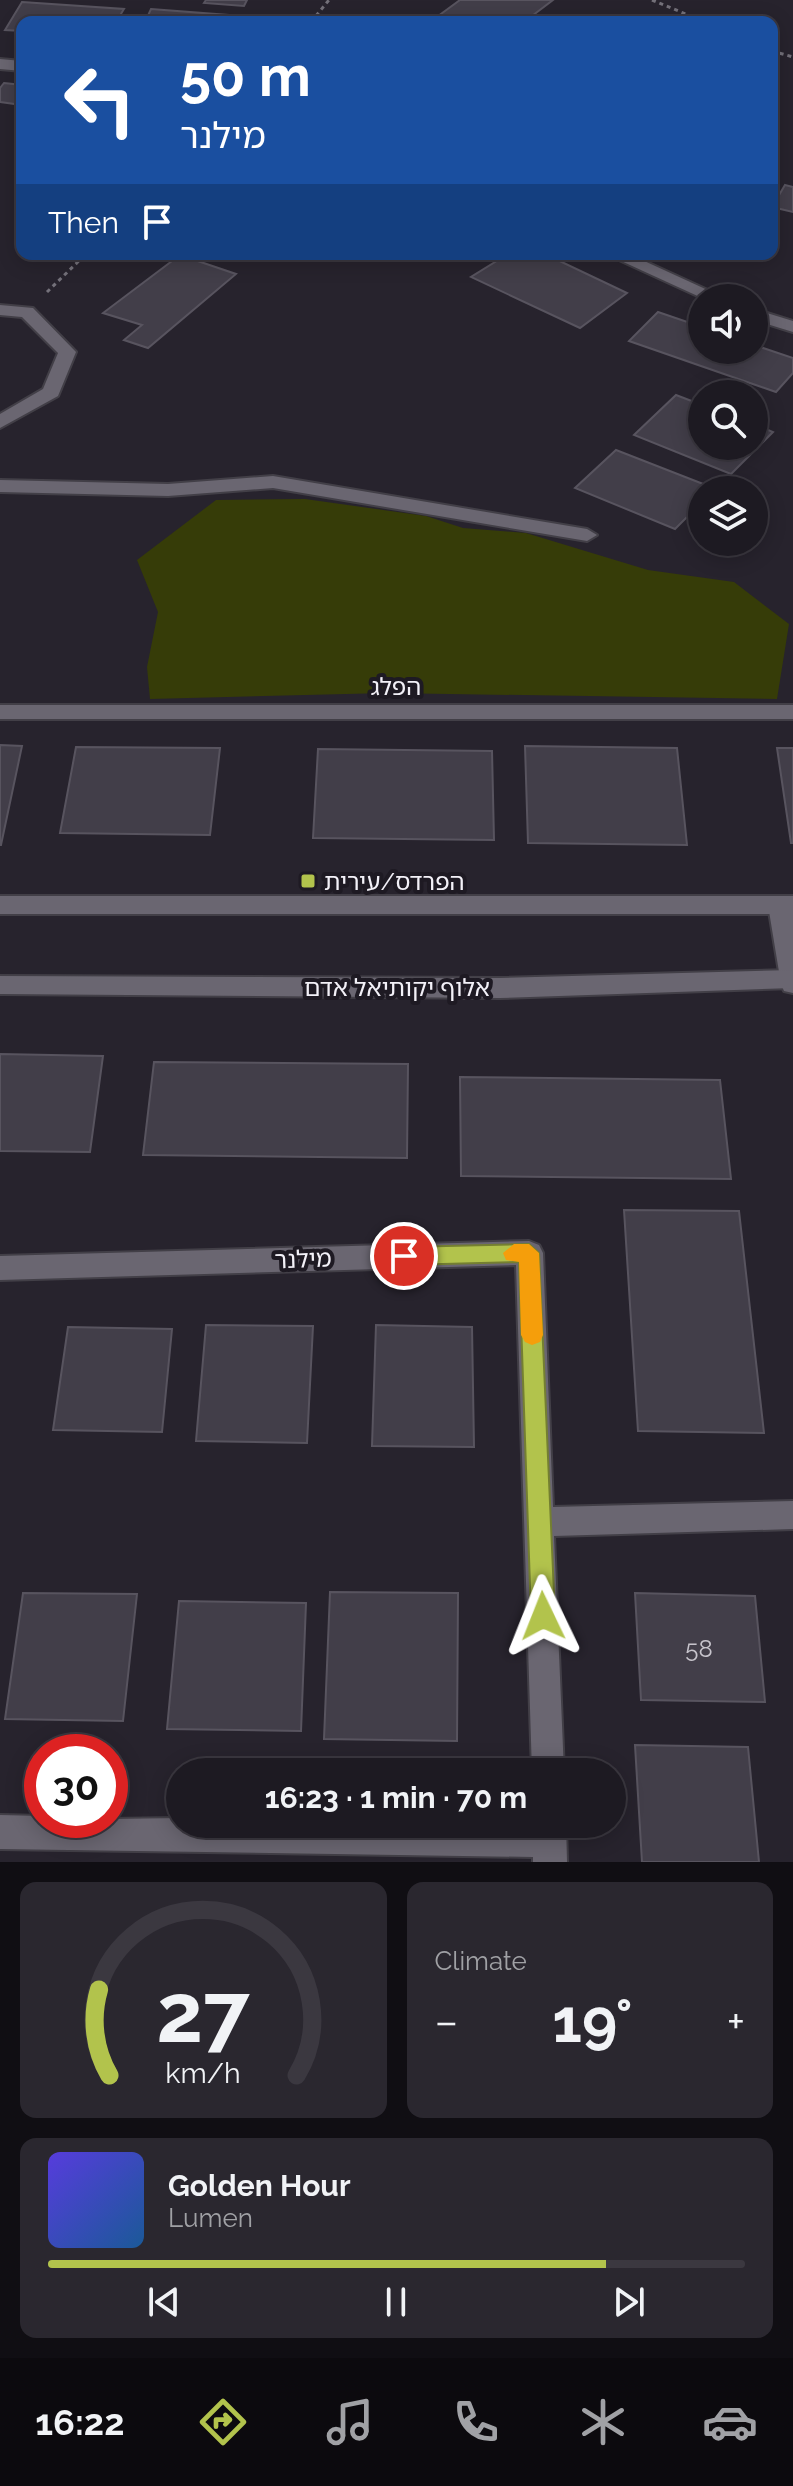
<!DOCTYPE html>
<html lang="en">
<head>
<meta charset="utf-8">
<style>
  :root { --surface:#1d1a22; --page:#2a272f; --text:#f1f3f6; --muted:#a0a1a5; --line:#3b3840; --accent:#b2c34c }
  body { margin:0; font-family:Raleway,"Noto Sans Hebrew",sans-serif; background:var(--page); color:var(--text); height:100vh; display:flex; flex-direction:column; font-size:30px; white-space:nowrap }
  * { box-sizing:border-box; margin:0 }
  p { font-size:26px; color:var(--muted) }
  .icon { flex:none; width:44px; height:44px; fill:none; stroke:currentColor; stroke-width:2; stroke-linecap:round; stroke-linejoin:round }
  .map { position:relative; height:1862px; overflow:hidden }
  .drawer { display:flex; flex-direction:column; gap:20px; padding:20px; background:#100e13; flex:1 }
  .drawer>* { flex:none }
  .hud { position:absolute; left:16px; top:16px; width:762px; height:244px; border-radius:16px; box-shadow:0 4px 20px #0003,0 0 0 2px var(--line); background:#1a4fa0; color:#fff; overflow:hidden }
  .buttons { position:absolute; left:688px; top:284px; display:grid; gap:16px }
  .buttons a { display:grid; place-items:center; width:80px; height:80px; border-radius:50%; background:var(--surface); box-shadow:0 4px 20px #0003,0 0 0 2px var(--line); font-size:40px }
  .speed { position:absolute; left:24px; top:1734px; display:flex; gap:16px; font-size:40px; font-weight:700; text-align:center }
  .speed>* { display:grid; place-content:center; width:104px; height:104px; border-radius:50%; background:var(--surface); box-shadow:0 4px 20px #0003,0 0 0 2px var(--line); line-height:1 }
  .speed .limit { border:12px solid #d22; background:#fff; color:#111 }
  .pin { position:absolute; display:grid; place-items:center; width:68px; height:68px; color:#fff; margin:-34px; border:4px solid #fff; border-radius:50%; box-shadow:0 2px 8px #0007 }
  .me { position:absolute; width:88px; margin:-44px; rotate:358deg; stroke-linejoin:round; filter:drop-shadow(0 0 6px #0008) }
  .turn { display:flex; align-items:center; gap:28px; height:168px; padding:0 32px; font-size:36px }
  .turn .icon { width:104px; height:104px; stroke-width:2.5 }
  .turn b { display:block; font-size:56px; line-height:68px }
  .then { display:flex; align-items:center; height:76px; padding:0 32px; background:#0003; gap:16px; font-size:30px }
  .big { font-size:60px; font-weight:700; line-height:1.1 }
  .drawer .card { flex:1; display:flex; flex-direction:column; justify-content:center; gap:12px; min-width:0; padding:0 28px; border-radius:16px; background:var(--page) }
  .drawer .dial { align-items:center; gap:0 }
  .dial svg { height:208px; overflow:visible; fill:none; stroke:var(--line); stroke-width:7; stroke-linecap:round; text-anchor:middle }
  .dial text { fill:var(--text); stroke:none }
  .song { display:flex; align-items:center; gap:24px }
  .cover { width:96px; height:96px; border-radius:12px; background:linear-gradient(135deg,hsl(250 70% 55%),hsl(210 70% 35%)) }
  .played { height:8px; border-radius:4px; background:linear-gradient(90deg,var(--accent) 80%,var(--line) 80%) }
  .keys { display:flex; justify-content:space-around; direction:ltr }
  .heat { display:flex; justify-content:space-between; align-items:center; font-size:44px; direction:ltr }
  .drawer .tiles { flex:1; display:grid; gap:20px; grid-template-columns:1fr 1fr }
  .card:last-child { grid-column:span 2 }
  .trip { position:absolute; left:166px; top:1758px; width:460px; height:80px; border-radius:40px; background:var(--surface); box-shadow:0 4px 20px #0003,0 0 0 2px var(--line); font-weight:700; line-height:80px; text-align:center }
  .tab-bar { display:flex; height:128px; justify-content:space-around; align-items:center; background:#0c0a0e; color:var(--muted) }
  .tab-bar .icon { width:56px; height:56px }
  .tab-bar .current { color:var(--accent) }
  .tab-bar b { font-size:36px; color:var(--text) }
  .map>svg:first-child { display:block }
  .green { fill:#363c08 }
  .building { fill:#423e49; stroke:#58545f; stroke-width:2 }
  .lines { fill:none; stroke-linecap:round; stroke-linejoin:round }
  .street-casing { stroke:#423f47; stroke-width:4 }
  .secondary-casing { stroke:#423f47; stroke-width:4 }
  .path { stroke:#74717a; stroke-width:3; stroke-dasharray:4 4; stroke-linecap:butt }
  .street { fill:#6a6671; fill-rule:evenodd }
  .secondary { fill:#6a6671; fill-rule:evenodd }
  .route { fill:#b2c34c; stroke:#747f31; stroke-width:2 }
  .slow { fill:#f59e0b }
  .poi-dot { fill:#b2c34c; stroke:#1e1a23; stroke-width:3 }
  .labels { text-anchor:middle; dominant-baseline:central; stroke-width:8; stroke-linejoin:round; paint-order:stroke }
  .street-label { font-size:24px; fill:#f3f1f8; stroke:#1e1a23 }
  .poi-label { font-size:24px; fill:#f3f1f8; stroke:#1e1a23; text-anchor:start }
  .near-number-label { font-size:24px; fill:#c7c4cc }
</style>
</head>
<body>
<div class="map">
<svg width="793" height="1862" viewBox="0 0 793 1862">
  <rect width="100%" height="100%" fill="#27232d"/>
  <path class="green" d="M 305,499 L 426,516 L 463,528 L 526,533 L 648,570 L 734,582 L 789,624 L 777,699 L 387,693 L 150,699 L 147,667 L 158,612 L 137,560 L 216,500 Z"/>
  <g class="building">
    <path d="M 206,0 L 247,0 L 244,6 L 204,3 Z"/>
    <path d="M 460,0 L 553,0 L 524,22 L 430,22 Z"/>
    <path d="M 22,2 L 124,9 L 116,22 L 22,22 L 22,31 L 5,30 Z"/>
    <path d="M 151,9 L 241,16 L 238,22 L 145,22 Z"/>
    <path d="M 4,83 L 22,85 L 22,105 L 0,102 L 0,88 Z"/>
    <path d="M 785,185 L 793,187 L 793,212 L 772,207 Z"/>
    <path d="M 508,254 L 545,254 L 627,293 L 580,328 L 471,277 Z"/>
    <path d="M 180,255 L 236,274 L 148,348 L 124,340 L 142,325 L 103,313 Z"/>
    <path d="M 658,312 L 702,327 L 702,350 L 754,350 L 754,345 L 793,358 L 793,373 L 776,392 L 629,341 Z"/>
    <path d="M 676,395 L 702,405 L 702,446 L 754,446 L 754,424 L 773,432 L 731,474 L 634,435 Z"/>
    <path d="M 616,450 L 716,489 L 702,490 L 702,502 L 675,529 L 575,488 Z"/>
    <path d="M 0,745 L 22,746 L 1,845 L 0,845 Z"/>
    <path d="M 525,746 L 677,748 L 687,845 L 528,843 Z"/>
    <path d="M 76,747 L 220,748 L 210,835 L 60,833 Z"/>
    <path d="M 777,748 L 793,748 L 793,843 L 791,843 Z"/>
    <path d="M 318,749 L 492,751 L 494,840 L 313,838 Z"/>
    <path d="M 0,1054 L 103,1056 L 90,1152 L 0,1151 Z"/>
    <path d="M 154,1062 L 408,1064 L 407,1158 L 143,1155 Z"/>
    <path d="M 460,1077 L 720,1080 L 731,1179 L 461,1176 Z"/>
    <path d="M 624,1210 L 739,1211 L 764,1433 L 638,1431 Z"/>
    <path d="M 206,1325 L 313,1326 L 307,1443 L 196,1441 Z"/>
    <path d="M 376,1325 L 472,1327 L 474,1447 L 372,1446 Z"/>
    <path d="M 68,1327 L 172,1329 L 162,1432 L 53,1430 Z"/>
    <path d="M 330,1592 L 458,1593 L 457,1741 L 324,1739 Z"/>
    <path d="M 23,1593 L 137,1594 L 123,1721 L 5,1719 Z"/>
    <path d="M 635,1593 L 755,1596 L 765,1702 L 641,1700 Z"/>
    <path d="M 179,1601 L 306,1603 L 301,1731 L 167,1729 Z"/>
    <path d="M 635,1745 L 748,1747 L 759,1862 L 642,1862 Z"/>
  </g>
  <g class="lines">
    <defs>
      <g id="street">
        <path d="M 0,59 L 22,61 L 22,71 L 0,69 Z"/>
        <path d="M 606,254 L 629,254 L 725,298 L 702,298 Z"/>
        <path d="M 0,305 L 33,308 L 76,352 L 58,396 L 0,428 L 0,414 L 43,389 L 58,353 L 22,317 L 0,315 Z"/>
        <path d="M 754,309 L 793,321 L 793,332 L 754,320 Z"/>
        <path d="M 273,476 L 587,529 L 597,535 L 587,541 L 273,488 L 168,496 L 0,492 L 0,480 L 168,484 Z"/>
        <rect x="0" y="705" width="793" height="14"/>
        <path d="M 780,896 L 788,899 L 793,912 L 793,993 L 784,991 L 781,984 L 768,905 L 772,899 Z"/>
        <path d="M 529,1241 L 539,1245 L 543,1253 L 553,1507 L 793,1501 L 793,1529 L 554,1536 L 564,1772 L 532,1772 L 516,1265 L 0,1280 L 0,1256 Z"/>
        <path d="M 0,1815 L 42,1816 L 42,1820 L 180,1818 L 180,1824 L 566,1824 L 567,1862 L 533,1862 L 533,1857 L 0,1849 Z"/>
      </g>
      <g id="secondary">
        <rect x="0" y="896" width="793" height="18"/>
        <path d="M 793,970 L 793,988 L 500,998 L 0,994 L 0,976 L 500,978 Z"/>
      </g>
    </defs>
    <use href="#street" class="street-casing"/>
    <use href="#secondary" class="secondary-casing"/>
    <g class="path">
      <path d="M 652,0 L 705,22"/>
      <path d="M 311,22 L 329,0"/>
      <path d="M 772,51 L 793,57"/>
      <path d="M 47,292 L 86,254"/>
    </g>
    <use href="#street" class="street"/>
    <use href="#secondary" class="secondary"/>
  </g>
  <path class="route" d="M 529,1244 L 539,1253 L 555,1616 L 551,1624 L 543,1627 L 534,1624 L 531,1616 L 519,1262 L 404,1265 L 397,1263 L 394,1256 L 397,1250 L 404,1247 Z"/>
  <path class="slow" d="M 514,1244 L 529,1244 L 539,1253 L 543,1335 L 540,1342 L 532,1345 L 525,1342 L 521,1335 L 519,1262 L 506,1260 L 503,1253 Z"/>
  <rect class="poi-dot" x="300" y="873" width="16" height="16" rx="4"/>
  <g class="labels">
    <g class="street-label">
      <text x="396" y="686">הפלג</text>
      <text x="397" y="987">אלוף יקותיאל אדם</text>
      <text transform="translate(303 1259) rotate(-2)">מילנר</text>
    </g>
    <g class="poi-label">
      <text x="324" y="881">הפרדס/עירית</text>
    </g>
    <g class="near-number-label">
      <text x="699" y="1648">58</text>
    </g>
  </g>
</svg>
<div class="buttons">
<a><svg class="icon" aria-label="sound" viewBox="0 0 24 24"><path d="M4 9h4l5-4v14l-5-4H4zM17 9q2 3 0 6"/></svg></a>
<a><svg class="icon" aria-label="search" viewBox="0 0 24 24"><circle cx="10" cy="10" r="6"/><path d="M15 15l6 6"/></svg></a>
<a><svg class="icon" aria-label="layers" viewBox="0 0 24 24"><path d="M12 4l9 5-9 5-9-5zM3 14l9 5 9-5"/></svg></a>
</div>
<div class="speed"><div class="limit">30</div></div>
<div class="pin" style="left:404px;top:1256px;background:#d93025"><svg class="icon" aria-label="arrive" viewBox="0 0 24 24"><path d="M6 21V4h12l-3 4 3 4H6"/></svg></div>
<svg class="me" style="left:543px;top:1616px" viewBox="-20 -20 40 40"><path d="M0-17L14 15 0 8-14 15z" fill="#b2c34c" stroke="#fff" stroke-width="4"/></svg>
<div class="trip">16:23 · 1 min · 70 m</div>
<div class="hud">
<div class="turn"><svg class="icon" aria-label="left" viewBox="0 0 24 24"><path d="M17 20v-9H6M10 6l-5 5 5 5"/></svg><div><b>50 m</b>מילנר</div></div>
<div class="then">Then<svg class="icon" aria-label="arrive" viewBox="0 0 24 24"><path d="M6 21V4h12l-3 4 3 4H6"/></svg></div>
</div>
</div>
<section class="drawer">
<div class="tiles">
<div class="card dial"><svg viewBox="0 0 100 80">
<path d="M14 69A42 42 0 1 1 86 69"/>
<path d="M14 69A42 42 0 0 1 10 36" stroke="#b2c34c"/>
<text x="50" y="56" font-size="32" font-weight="700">27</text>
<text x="50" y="72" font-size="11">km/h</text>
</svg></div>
<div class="card"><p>Climate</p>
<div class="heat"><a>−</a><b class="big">19°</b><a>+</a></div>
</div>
<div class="card">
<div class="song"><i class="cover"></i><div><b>Golden Hour</b><p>Lumen</p></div></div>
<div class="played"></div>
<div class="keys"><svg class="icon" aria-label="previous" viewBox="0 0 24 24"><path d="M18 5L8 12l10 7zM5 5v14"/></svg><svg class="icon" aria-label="pause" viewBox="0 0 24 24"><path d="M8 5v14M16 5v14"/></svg><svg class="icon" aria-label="next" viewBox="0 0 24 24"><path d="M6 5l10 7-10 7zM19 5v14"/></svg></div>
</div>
</div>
</section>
<nav class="tab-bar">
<b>16:22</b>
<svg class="icon current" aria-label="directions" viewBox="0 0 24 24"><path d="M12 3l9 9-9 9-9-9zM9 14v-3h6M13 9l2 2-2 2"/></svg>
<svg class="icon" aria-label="music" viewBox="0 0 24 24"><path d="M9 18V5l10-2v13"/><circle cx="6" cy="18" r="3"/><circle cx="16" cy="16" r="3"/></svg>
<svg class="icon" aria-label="phone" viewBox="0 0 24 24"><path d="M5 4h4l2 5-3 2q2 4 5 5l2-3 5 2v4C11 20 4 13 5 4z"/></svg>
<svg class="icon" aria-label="climate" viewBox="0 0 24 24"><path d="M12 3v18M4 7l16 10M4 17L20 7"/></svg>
<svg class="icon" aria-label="car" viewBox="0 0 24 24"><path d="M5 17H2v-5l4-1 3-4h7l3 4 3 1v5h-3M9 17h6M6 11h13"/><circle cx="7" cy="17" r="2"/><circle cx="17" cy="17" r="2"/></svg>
</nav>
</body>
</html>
